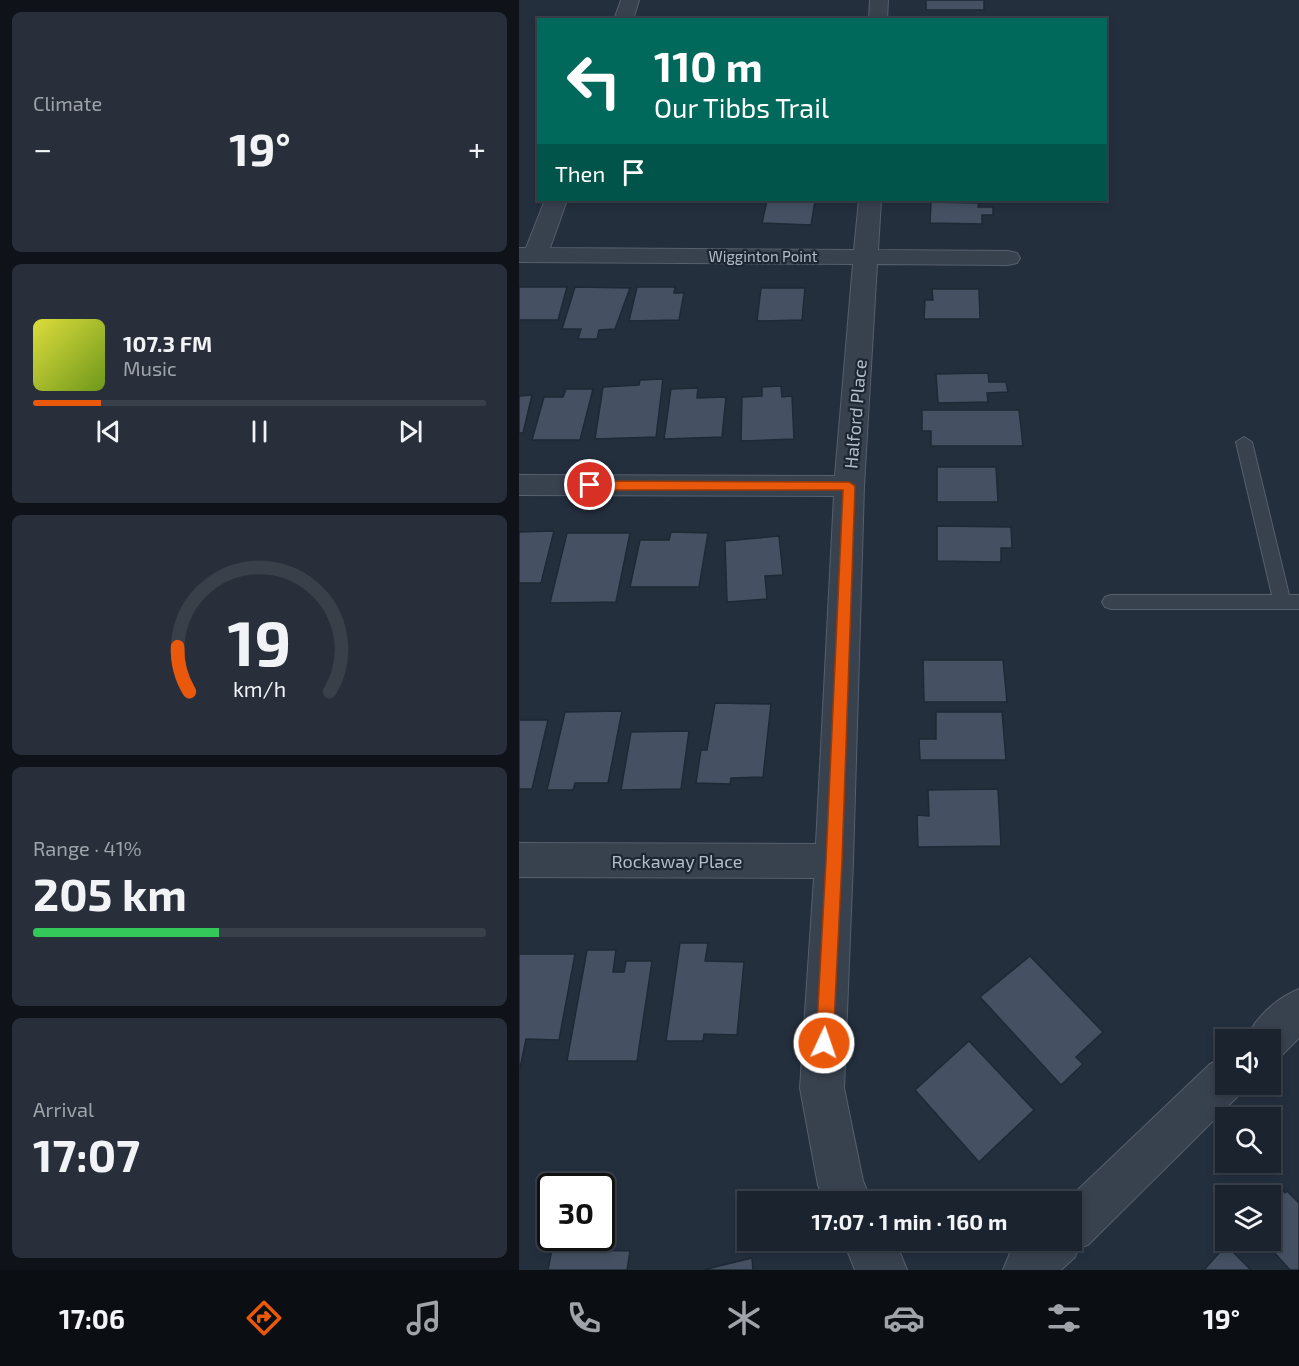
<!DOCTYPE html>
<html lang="en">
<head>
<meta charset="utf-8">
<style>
  :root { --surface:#1b232e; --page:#282f3a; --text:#f1f3f6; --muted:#a0a4aa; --line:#39404a; --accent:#ea580c }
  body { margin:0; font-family:"Exo 2",sans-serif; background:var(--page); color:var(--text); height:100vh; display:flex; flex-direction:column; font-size:22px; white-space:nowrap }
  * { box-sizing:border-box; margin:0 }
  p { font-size:20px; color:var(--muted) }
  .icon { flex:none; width:33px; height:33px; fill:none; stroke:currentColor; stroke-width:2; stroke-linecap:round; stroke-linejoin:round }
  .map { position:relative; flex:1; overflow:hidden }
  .sheet { display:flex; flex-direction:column; gap:12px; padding:12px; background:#0f1319; width:519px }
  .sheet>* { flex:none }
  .banner { position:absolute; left:18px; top:18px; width:570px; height:183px; border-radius:0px; box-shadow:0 3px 9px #0003,0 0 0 2px var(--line); background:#00695c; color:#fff; overflow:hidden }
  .controls { position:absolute; left:696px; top:1029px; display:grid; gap:12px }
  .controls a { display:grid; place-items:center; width:66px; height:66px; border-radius:0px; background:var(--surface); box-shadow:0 3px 9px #0003,0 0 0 2px var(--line); font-size:30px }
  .speed { position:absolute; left:18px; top:1173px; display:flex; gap:12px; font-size:30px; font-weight:700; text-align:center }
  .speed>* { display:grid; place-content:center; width:78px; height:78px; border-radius:50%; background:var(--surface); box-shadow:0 3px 9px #0003,0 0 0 2px var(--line); line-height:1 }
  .speed .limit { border:3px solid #111; border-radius:9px; background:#fff; color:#111 }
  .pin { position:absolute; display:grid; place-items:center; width:51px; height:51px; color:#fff; margin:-26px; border:3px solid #fff; border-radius:50%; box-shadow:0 2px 6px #0007 }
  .me { position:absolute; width:66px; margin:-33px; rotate:3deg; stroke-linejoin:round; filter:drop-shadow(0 0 4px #0008) }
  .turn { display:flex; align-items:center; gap:21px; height:126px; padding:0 18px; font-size:27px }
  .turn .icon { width:78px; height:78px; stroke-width:2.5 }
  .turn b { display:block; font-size:42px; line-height:51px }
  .then { display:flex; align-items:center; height:57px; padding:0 18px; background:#0003; gap:12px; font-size:22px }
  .big { font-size:45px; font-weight:700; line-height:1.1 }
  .sheet .card { flex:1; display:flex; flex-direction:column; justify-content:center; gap:9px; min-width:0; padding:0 21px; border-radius:9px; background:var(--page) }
  .sheet .dial { align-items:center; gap:0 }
  .dial svg { height:156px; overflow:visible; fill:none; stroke:var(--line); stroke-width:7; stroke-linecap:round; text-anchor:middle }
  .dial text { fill:var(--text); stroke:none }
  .song { display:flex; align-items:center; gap:18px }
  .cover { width:72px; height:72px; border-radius:9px; background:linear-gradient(135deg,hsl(60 70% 55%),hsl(80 70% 35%)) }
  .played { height:6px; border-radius:3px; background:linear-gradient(90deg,var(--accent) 15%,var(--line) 15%) }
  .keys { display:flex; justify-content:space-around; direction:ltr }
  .heat { display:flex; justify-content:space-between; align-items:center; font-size:33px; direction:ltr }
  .charge { height:9px; border-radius:4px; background:linear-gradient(90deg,#34c759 41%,var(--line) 0) }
  .trip { position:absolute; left:218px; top:1191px; width:345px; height:60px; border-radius:0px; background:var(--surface); box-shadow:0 3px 9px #0003,0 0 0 2px var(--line); font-weight:700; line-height:60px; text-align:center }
  .tabs { display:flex; height:96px; justify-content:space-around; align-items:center; background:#0b0e12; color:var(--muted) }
  .tabs .icon { width:42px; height:42px }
  .tabs .active { color:var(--accent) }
  .tabs b { font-size:27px; color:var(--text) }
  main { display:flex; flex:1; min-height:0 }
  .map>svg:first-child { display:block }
  .building { fill:#455162; stroke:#1f2835; stroke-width:1.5 }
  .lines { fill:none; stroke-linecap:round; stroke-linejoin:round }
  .lane-casing { stroke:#565f6c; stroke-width:2 }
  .street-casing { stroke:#565f6c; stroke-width:2 }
  .lane { fill:#38414e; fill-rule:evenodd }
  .street { fill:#38414e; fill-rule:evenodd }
  .route { fill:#ea580c; stroke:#983908; stroke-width:1.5 }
  .labels { text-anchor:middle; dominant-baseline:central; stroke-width:4.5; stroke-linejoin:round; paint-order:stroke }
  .far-street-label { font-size:15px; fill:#b4bcc9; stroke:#1d2633 }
  .street-label { font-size:18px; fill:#b4bcc9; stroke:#1d2633 }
</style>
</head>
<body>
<main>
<section class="sheet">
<div class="card"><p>Climate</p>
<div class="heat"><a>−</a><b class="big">19°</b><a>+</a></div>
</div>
<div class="card">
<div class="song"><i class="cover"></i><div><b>107.3 FM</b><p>Music</p></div></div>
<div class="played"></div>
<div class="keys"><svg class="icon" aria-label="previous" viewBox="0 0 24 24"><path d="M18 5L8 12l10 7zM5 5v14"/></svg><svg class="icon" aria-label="pause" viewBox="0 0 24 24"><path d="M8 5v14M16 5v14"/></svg><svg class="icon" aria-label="next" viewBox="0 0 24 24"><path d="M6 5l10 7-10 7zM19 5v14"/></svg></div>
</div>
<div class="card dial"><svg viewBox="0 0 100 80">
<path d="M14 69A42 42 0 1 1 86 69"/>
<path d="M14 69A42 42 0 0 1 8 46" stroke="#ea580c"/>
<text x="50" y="56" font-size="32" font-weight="700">19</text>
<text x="50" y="72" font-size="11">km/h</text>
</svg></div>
<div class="card"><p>Range · 41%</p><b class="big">205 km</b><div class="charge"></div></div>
<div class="card"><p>Arrival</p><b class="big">17:07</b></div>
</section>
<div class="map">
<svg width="780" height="1270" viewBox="0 0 780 1270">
  <rect width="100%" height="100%" fill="#242f3e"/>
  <g class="building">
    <rect x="407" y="0" width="58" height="10"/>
    <path d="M 248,200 L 296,201 L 292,225 L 243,223 Z"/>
    <path d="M 412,202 L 460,203 L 459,207 L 474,207 L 474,215 L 463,215 L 463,224 L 411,223 Z"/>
    <path d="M 0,287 L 48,287 L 39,320 L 0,320 Z"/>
    <path d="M 56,287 L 111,288 L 96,329 L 80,330 L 78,339 L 59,339 L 62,329 L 43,329 Z"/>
    <path d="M 118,287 L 156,287 L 155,293 L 165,293 L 160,320 L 110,321 Z"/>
    <path d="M 242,288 L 286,288 L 283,320 L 238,321 Z"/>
    <path d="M 413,289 L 460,289 L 461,319 L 405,319 L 406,300 L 414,300 Z"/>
    <path d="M 469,373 L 470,382 L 487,382 L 489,392 L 468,393 L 469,402 L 419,403 L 417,374 Z"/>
    <path d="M 144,379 L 137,437 L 76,439 L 84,387 L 120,385 L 121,380 Z"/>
    <path d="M 262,386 L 263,397 L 273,396 L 275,439 L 222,441 L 223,397 L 243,396 L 243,387 Z"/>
    <path d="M 179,388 L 178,398 L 207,397 L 203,437 L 145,439 L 152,389 Z"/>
    <path d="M 47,389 L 74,389 L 61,440 L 13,440 L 25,397 L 44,397 Z"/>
    <path d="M 13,395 L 4,433 L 0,433 L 0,396 Z"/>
    <path d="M 403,410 L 500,410 L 504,446 L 412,446 L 412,431 L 403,431 Z"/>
    <path d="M 418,467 L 477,467 L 479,502 L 418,502 Z"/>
    <path d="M 418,526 L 492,527 L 493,548 L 482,548 L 482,562 L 418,561 Z"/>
    <path d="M 35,531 L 22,583 L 0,583 L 0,532 Z"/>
    <path d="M 152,532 L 189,533 L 180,587 L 111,587 L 121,540 L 150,540 Z"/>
    <path d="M 48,533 L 111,533 L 97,602 L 31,603 Z"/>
    <path d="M 260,536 L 264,575 L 246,576 L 248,599 L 208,602 L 206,541 Z"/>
    <path d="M 404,660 L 484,660 L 488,702 L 405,702 Z"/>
    <path d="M 196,703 L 252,704 L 244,777 L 212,778 L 211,784 L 177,783 L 182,750 L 188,750 Z"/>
    <path d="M 103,711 L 89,783 L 56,783 L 54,790 L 28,790 L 46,712 Z"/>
    <path d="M 417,712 L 483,712 L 487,760 L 401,760 L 400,739 L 417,739 Z"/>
    <path d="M 0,720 L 29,720 L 13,789 L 0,789 Z"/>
    <path d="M 170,731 L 162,789 L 102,790 L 112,732 Z"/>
    <path d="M 479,789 L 482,846 L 399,847 L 398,815 L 410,816 L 409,790 Z"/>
    <path d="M 161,943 L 189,943 L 186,961 L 225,962 L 218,1035 L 185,1034 L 184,1041 L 147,1041 Z"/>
    <path d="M 68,950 L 97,950 L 94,972 L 105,972 L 107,961 L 133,961 L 118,1061 L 48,1061 Z"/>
    <path d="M 0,954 L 56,954 L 40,1040 L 7,1039 L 0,1073 Z"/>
    <path d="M 511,956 L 584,1032 L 557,1057 L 564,1064 L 542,1085 L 461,997 Z"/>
    <path d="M 450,1041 L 515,1110 L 460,1162 L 396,1090 Z"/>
    <path d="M 761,1187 L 766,1193 L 768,1191 L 780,1203 L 780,1270 L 771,1270 L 744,1240 L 752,1240 L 752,1197 Z"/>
    <path d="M 707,1245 L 732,1270 L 685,1270 Z"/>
    <path d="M 33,1249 L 111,1251 L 108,1270 L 29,1270 Z"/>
    <path d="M 233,1258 L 234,1270 L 184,1270 Z"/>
  </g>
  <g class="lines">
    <defs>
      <path id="lane" d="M 725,437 L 733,442 L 770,595 L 780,595 L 780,609 L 592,609 L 586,607 L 583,602 L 586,597 L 592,595 L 753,595 L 717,442 Z"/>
      <g id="street">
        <path d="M 102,0 L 120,0 L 114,20 L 95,20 Z"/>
        <path d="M 351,0 L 369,0 L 368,20 L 350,20 Z"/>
        <path d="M 26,200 L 48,200 L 31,248 L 335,250 L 340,200 L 362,200 L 359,250 L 489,251 L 498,253 L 501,258 L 498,263 L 489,265 L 358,264 L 345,486 L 334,861 L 325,1088 L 344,1181 L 353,1202 L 306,1202 L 299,1185 L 281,1088 L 295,878 L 0,877 L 0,843 L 297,844 L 315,496 L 0,495 L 0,475 L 316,476 L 334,264 L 0,262 L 0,248 L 7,248 Z"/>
        <path d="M 780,989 L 780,1038 L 763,1055 L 752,1059 L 752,1040 L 727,1040 C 736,1017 758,998 780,989 Z"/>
        <path d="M 706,1057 L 706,1084 L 725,1084 L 721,1094 L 569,1245 L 559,1248 L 556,1257 L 542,1270 L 484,1270 L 491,1253 L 504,1240 L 552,1240 L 552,1202 L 546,1202 L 691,1064 Z"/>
        <path d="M 324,1240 L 371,1240 L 381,1253 L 388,1270 L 336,1270 Z"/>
      </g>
    </defs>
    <use href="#lane" class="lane-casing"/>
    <use href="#street" class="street-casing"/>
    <use href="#lane" class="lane"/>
    <use href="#street" class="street"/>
  </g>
  <path class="route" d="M 71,481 L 330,482 L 336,486 L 323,861 L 314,1043 L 312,1049 L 305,1051 L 299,1049 L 297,1043 L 307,861 L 324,490 L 71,490 L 65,485 Z"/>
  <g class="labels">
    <g class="far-street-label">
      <text x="244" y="256">Wigginton Point</text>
    </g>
    <g class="street-label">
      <text transform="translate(336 414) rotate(-85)">Halford Place</text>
      <text x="158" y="861">Rockaway Place</text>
    </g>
  </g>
</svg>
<div class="controls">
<a><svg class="icon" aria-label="sound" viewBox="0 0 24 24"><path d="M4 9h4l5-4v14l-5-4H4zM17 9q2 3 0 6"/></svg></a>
<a><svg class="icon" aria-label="search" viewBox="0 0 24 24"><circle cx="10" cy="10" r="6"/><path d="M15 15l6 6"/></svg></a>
<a><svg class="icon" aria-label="layers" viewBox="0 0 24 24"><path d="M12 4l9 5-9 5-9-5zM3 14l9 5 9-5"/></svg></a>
</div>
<div class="speed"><div class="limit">30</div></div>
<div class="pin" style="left:71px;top:485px;background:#d93025"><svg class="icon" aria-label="arrive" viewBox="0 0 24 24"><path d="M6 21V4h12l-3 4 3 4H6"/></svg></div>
<svg class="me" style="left:305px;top:1043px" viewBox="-20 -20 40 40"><circle r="17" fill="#ea580c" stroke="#fff" stroke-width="3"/><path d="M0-11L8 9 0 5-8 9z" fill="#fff"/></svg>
<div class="trip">17:07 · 1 min · 160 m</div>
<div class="banner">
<div class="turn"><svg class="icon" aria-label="left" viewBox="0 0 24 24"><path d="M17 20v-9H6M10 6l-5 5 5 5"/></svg><div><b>110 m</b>Our Tibbs Trail</div></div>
<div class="then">Then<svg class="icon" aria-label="arrive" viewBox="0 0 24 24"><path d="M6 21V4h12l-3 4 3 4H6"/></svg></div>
</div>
</div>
</main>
<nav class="tabs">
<b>17:06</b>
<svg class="icon active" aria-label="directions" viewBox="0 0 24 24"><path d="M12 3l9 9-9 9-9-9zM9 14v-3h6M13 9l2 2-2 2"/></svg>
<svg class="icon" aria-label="music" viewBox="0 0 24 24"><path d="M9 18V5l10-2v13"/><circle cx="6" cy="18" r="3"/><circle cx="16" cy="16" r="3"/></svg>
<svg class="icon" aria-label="phone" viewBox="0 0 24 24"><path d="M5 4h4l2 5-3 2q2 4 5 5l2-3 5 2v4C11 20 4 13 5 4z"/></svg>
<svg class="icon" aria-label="climate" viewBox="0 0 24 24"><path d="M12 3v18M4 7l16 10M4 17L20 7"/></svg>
<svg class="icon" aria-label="car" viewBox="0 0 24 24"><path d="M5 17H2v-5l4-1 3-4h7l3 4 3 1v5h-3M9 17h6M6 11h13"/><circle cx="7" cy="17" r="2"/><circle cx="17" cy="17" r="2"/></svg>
<svg class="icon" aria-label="filters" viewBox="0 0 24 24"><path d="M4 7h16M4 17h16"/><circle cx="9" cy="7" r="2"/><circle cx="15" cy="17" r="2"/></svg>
<b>19°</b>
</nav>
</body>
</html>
